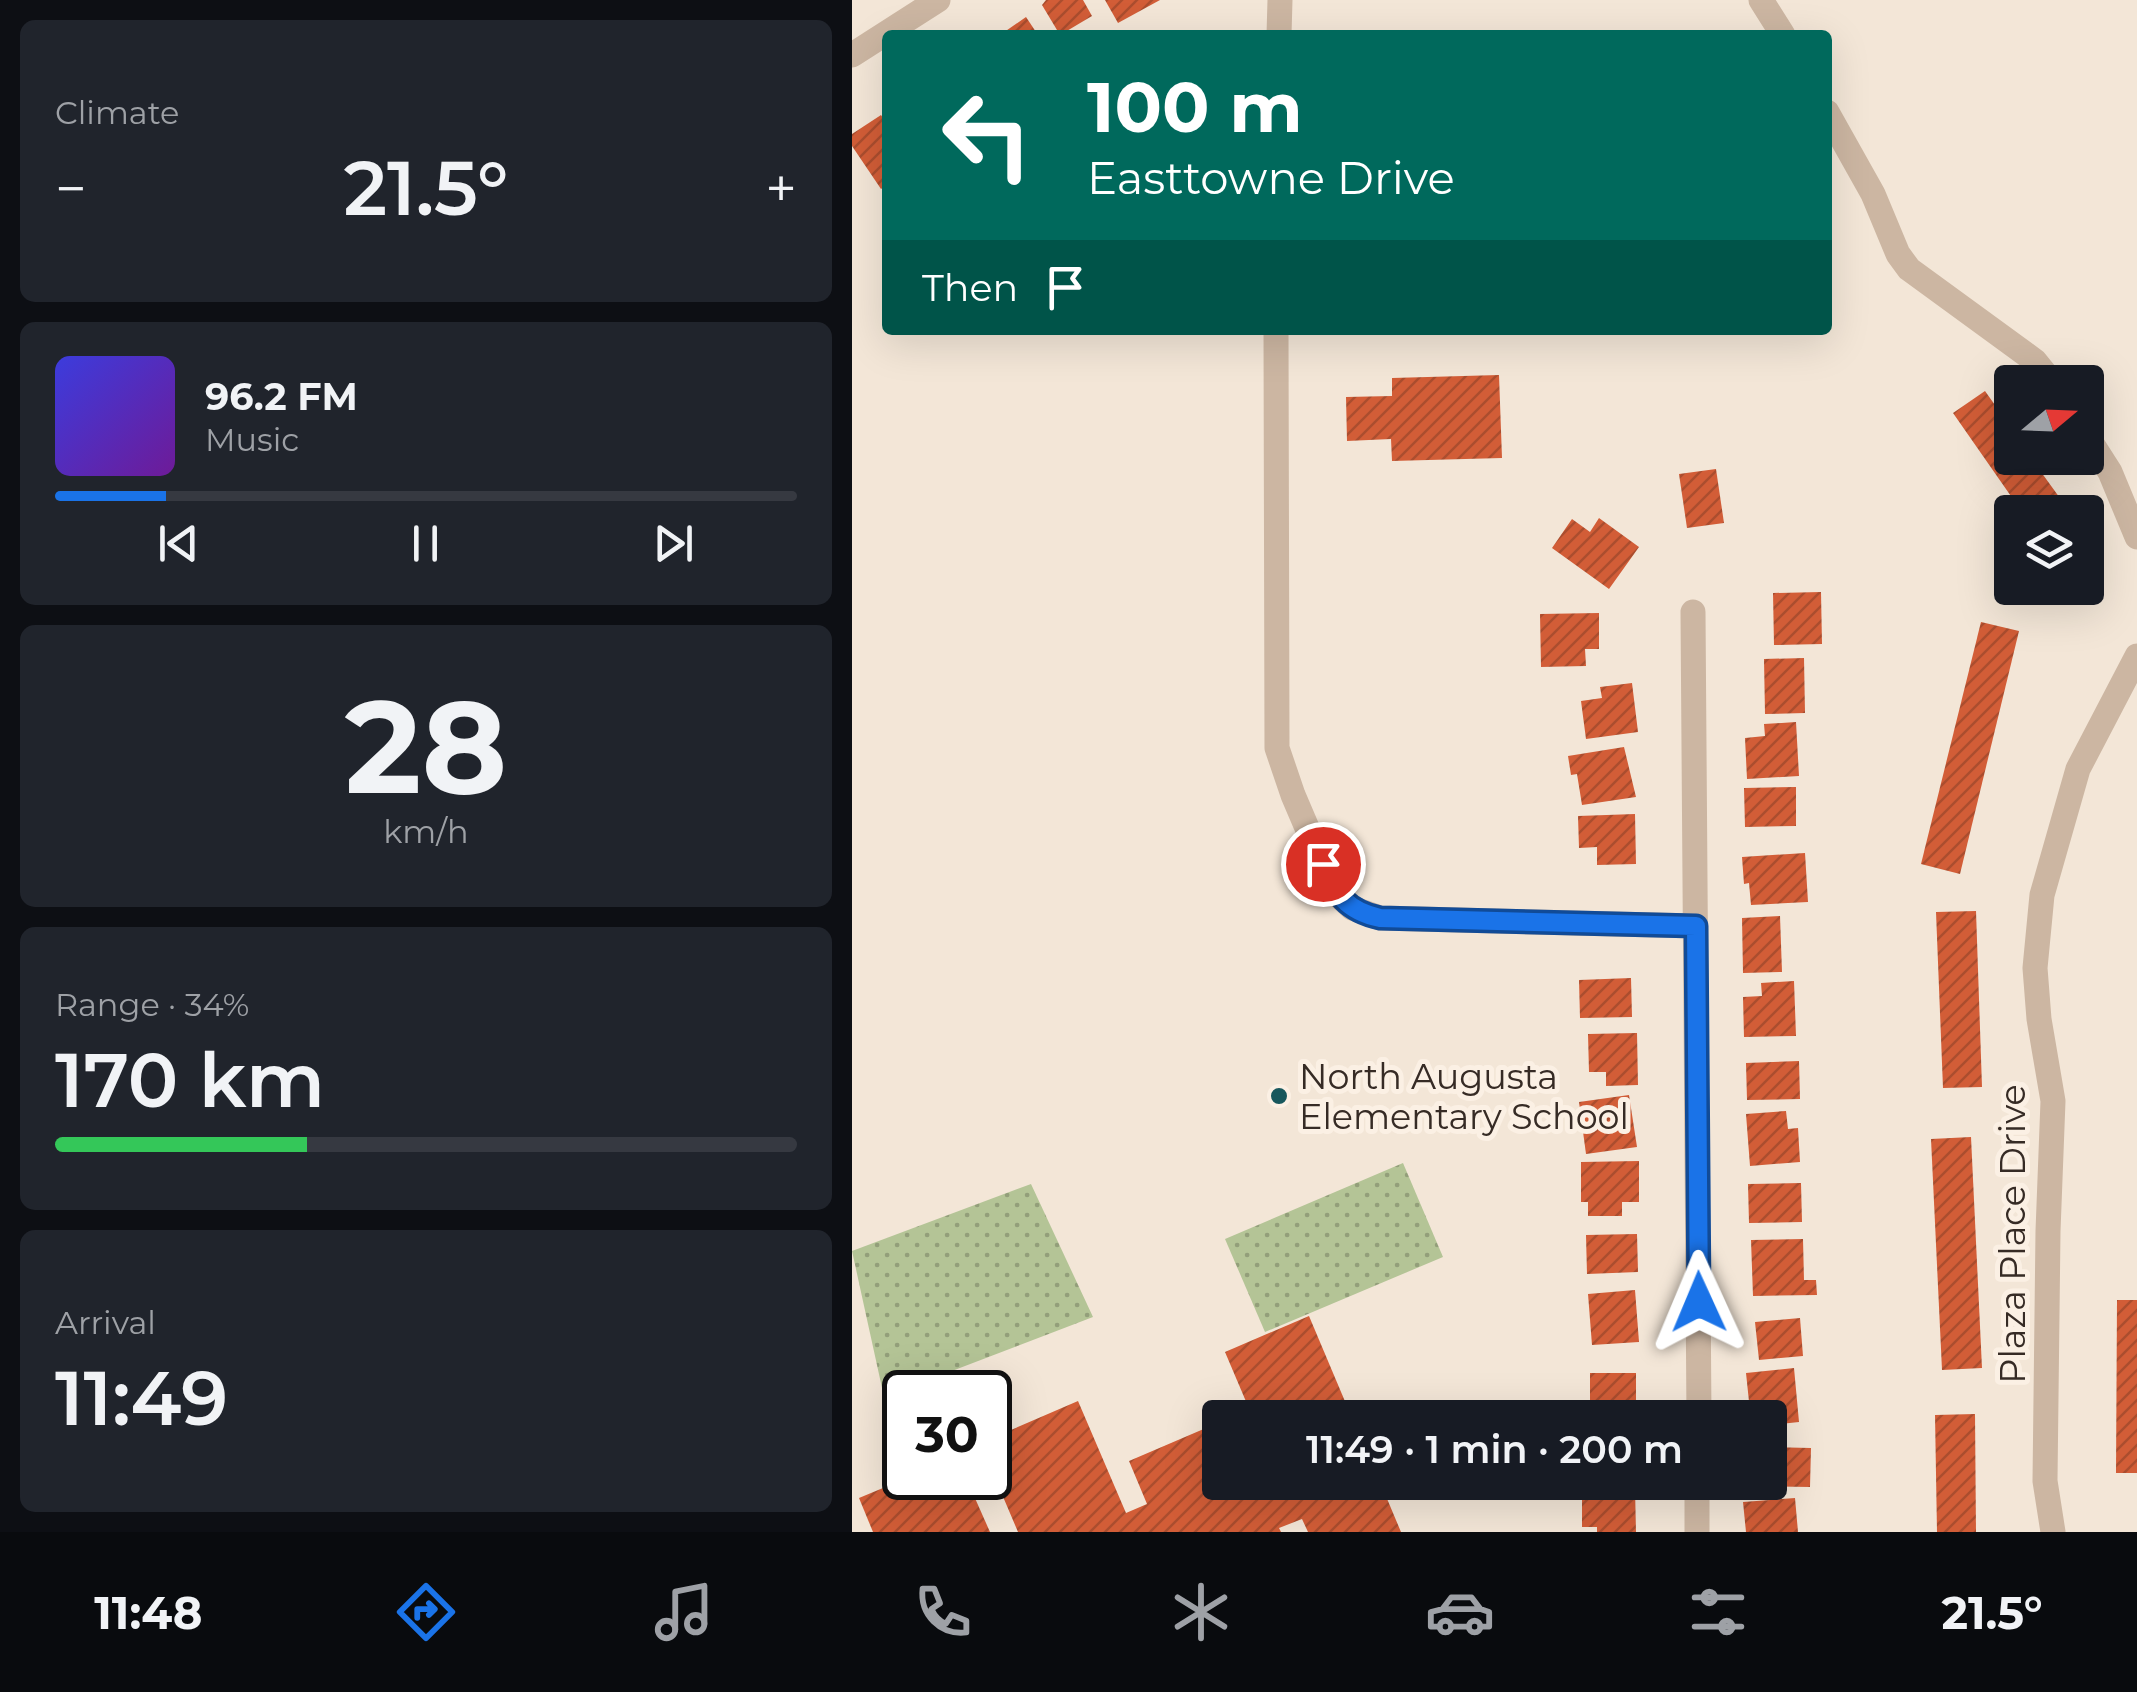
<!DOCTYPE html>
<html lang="en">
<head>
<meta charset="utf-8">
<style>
  :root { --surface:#171b24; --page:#20242c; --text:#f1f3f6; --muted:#9ea1a6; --line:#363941; --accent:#1a73e8 }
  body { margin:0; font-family:Montserrat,sans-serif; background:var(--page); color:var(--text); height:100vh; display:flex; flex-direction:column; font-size:38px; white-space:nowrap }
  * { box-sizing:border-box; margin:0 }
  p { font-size:32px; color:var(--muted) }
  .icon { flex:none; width:55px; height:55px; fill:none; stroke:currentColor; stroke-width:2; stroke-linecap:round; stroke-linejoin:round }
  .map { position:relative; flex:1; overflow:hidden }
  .drawer { display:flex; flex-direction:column; gap:20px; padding:20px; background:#0d0f14; width:852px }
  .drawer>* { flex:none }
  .guide { position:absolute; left:30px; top:30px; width:950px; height:305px; border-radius:10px; box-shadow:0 10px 40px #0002; background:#00695c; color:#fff; overflow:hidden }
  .needle { width:65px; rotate:71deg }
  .tools { position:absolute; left:1142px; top:365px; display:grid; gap:20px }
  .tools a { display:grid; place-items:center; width:110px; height:110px; border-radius:10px; background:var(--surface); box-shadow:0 10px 40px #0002; font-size:50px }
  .speed { position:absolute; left:30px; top:1370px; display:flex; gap:20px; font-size:50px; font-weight:700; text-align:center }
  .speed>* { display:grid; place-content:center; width:130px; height:130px; border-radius:50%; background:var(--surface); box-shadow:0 10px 40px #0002; line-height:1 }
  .speed .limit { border:5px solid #111; border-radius:15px; background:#fff; color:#111 }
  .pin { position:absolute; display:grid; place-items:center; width:85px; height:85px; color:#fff; margin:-42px; border:5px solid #fff; border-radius:50%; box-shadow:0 2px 10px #0007 }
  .me { position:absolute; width:110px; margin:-55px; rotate:359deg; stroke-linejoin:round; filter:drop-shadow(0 0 8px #0008) }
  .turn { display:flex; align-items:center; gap:35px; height:210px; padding:0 40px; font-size:45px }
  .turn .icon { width:130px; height:130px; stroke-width:2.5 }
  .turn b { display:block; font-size:70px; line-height:85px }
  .then { display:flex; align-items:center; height:95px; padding:0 40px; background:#0003; gap:20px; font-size:38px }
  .big { font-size:75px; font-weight:600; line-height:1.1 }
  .drawer .widget { flex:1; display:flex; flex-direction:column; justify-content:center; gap:15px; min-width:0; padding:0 35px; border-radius:15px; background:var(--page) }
  .drawer .dial { align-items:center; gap:0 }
  .dial b { font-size:130px; line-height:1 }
  .song { display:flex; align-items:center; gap:30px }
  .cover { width:120px; height:120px; border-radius:15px; background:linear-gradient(135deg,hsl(240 70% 55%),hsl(280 70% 35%)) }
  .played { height:10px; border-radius:5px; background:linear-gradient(90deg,var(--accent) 15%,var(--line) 15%) }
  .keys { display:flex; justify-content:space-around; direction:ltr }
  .heat { display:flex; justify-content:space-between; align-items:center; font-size:55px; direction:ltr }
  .charge { height:15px; border-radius:8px; background:linear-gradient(90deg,#34c759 34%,var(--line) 0) }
  .trip { position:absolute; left:350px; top:1400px; width:585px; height:100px; border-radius:10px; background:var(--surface); box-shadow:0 10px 40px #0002; font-weight:600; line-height:100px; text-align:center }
  .tabs { display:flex; height:160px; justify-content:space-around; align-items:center; background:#090b0e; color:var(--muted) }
  .tabs .icon { width:70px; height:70px }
  .tabs .current { color:var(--accent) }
  .tabs b { font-size:45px; color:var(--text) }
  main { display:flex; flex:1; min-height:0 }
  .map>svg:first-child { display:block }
  .park { fill:url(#park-dots) }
  .building { fill:url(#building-hatch) }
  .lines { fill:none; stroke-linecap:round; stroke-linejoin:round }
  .street { stroke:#ccb6a2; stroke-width:25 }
  .route-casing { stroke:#114b97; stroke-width:25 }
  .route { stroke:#1a73e8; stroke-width:18 }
  .poi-dot { fill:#17575c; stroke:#fbf0e4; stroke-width:4 }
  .labels { text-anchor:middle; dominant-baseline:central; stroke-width:10; stroke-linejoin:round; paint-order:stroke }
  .poi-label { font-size:35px; fill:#362b25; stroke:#fbf0e4; text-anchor:start }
  .street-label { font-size:35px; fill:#362b25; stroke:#fbf0e4 }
</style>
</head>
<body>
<main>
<section class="drawer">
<div class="widget"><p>Climate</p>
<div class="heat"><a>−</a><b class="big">21.5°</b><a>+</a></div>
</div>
<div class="widget">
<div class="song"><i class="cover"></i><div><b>96.2 FM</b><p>Music</p></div></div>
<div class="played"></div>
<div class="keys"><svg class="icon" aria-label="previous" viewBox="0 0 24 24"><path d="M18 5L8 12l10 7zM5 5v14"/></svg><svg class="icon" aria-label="pause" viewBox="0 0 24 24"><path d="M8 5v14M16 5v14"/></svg><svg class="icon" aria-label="next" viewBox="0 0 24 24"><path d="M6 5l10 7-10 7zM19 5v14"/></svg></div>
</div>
<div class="widget dial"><b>28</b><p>km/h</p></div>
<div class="widget"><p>Range · 34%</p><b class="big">170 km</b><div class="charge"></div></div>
<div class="widget"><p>Arrival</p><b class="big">11:49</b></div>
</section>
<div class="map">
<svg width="1285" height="1532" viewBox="0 0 1285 1532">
  <defs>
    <pattern id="park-dots" width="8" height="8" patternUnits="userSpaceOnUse" patternTransform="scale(2.5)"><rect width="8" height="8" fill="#b4c496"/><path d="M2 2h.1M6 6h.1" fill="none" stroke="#939f7a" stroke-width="1.8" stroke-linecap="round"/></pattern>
    <pattern id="building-hatch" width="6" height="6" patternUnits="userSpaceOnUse" patternTransform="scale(2.5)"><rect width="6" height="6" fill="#d25d37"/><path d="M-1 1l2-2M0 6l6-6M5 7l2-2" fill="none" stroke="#ab4d2e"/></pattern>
  </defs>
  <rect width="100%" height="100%" fill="#f3e6d7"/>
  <g class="park">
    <path d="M 551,1163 L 591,1257 L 413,1332 L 373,1239 Z"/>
    <path d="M 179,1184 L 241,1317 L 32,1397 L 0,1251 Z"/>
  </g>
  <g class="building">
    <path d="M 194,0 L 231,0 L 240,16 L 208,35 L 190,5 Z"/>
    <path d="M 253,0 L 308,0 L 266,23 Z"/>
    <path d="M 174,17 L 186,35 L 148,35 Z"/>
    <path d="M 29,115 L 35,124 L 35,185 L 29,189 L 0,146 L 0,134 Z"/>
    <path d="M 647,375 L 650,458 L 540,461 L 539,439 L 495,441 L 494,397 L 540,396 L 540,378 Z"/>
    <path d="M 1133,391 L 1160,429 L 1160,458 L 1179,458 L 1218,512 L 1170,512 L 1101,413 Z"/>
    <path d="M 864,469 L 872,523 L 835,528 L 827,474 Z"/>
    <path d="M 747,518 L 787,547 L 757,589 L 700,548 L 720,519 L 738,532 Z"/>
    <path d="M 969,592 L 970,644 L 922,645 L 921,593 Z"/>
    <path d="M 747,613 L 747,649 L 733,649 L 734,666 L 689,667 L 688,614 Z"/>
    <path d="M 1129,622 L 1167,631 L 1108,874 L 1069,864 Z"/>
    <path d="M 952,658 L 953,713 L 913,714 L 912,659 Z"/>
    <path d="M 780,683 L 786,732 L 734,739 L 729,701 L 750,698 L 748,687 Z"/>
    <path d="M 944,722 L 947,776 L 895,779 L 893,738 L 913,736 L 912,724 Z"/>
    <path d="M 772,747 L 784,797 L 730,805 L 725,774 L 719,775 L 716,756 Z"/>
    <path d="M 944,787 L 944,826 L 893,827 L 892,788 Z"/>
    <path d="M 783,814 L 784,864 L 745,865 L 745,847 L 727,848 L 726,816 Z"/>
    <path d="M 953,853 L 956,902 L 899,905 L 897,883 L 892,884 L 890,857 Z"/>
    <path d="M 1124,911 L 1130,1087 L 1091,1088 L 1084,912 Z"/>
    <path d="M 928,916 L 930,972 L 891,973 L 890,918 Z"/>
    <path d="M 779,978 L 780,1017 L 728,1018 L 727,980 Z"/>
    <path d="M 942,981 L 944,1036 L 892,1037 L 891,997 L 910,996 L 909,983 Z"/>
    <path d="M 785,1033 L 786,1085 L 754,1086 L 754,1072 L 737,1072 L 736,1034 Z"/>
    <path d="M 947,1061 L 948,1099 L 895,1100 L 894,1063 Z"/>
    <path d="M 777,1095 L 785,1147 L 734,1154 L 727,1102 Z"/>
    <path d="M 934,1111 L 936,1129 L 946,1128 L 948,1162 L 898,1166 L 894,1114 Z"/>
    <path d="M 1119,1137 L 1130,1368 L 1090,1370 L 1079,1139 Z"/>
    <path d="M 787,1161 L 787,1202 L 770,1202 L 770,1216 L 736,1216 L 736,1202 L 729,1202 L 729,1162 Z"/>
    <path d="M 949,1183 L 950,1222 L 897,1223 L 896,1184 Z"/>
    <path d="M 785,1234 L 786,1272 L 735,1274 L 734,1235 Z"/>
    <path d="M 951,1239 L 952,1280 L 964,1280 L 965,1295 L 901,1296 L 899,1240 Z"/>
    <path d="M 783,1290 L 787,1342 L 740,1345 L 736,1294 Z"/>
    <path d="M 1265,1300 L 1285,1300 L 1285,1473 L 1264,1473 Z"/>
    <path d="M 457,1316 L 500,1418 L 401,1418 L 373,1352 Z"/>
    <path d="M 948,1318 L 951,1356 L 907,1360 L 903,1322 Z"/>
    <path d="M 942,1368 L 947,1422 L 918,1425 L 913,1410 L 898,1411 L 894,1373 Z"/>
    <rect x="738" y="1373" width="46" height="38"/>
    <path d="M 226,1401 L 274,1513 L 295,1504 L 277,1461 L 368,1422 L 368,1482 L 528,1482 L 549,1532 L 456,1532 L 450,1519 L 427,1528 L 429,1532 L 166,1532 L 138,1466 L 138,1439 Z"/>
    <path d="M 1123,1414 L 1124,1532 L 1085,1532 L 1083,1415 Z"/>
    <path d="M 918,1447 L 959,1448 L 958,1487 L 895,1486 L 895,1482 L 918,1482 Z"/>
    <path d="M 55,1478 L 114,1478 L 138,1532 L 21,1532 L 7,1498 Z"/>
    <path d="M 730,1488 L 783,1488 L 784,1532 L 745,1532 L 745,1527 L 730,1527 Z"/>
    <path d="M 943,1498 L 946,1532 L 894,1532 L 891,1502 Z"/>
  </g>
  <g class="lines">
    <g class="street">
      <path d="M 909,0 L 931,35"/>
      <path d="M 427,35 L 428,0"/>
      <path d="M 0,55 L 86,0"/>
      <path d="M 975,112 L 1021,194 L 1046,254 L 1057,269 L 1183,361 L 1200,382"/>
      <path d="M 424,330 L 425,748 L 441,795 L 482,891 L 500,908 L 528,918 L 843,926"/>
      <path d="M 1235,436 L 1258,472 L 1285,537"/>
      <path d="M 841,612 L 847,1418"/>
      <path d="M 845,1532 L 845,1482"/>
      <path d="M 1201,1532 L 1193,1481 L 1196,1231 L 1201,1101 L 1187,1019 L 1183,968 L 1190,895 L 1226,769 L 1285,656"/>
    </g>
  </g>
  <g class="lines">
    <defs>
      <path id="route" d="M 471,864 C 483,894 495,911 528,918 L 844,926 L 847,1302"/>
    </defs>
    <use href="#route" class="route-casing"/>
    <use href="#route" class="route"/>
  </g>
  <circle class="poi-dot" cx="427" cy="1096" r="10"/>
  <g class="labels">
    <g class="poi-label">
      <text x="447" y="1076">North Augusta<tspan x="447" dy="40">Elementary School</tspan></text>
    </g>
    <g class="street-label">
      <text transform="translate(1160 1234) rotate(-90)">Plaza Place Drive</text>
    </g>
  </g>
</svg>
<div class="tools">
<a><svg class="needle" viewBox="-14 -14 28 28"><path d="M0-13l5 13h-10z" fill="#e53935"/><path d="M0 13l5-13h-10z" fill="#9ea1a6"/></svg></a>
<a><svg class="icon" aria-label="layers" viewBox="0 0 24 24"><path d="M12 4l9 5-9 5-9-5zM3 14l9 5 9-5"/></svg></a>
</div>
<div class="speed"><div class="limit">30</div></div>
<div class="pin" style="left:471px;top:864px;background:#d93025"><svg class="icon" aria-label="arrive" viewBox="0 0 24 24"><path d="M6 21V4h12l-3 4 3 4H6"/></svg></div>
<svg class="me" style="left:847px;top:1302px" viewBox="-20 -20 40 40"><path d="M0-17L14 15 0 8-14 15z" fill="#1a73e8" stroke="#fff" stroke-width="4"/></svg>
<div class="trip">11:49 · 1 min · 200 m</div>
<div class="guide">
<div class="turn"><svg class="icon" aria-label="left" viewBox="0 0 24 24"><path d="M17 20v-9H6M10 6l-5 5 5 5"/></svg><div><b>100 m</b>Easttowne Drive</div></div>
<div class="then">Then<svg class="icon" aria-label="arrive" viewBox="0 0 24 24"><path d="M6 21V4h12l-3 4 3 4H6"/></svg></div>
</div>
</div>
</main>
<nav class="tabs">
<b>11:48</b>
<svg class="icon current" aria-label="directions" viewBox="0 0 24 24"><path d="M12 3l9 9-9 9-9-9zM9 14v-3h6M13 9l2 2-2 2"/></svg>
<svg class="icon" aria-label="music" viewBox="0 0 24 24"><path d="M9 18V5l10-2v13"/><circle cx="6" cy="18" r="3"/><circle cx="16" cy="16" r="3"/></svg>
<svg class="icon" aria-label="phone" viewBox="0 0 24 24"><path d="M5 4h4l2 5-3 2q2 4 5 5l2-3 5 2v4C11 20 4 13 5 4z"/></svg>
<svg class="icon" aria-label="climate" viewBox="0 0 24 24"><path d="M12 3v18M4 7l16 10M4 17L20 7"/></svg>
<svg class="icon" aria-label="car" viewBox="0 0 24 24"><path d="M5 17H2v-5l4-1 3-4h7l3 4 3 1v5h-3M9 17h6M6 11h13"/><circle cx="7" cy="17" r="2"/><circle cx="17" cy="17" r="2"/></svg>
<svg class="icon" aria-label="filters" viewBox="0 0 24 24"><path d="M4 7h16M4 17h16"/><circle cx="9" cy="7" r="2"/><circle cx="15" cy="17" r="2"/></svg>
<b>21.5°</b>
</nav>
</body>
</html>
